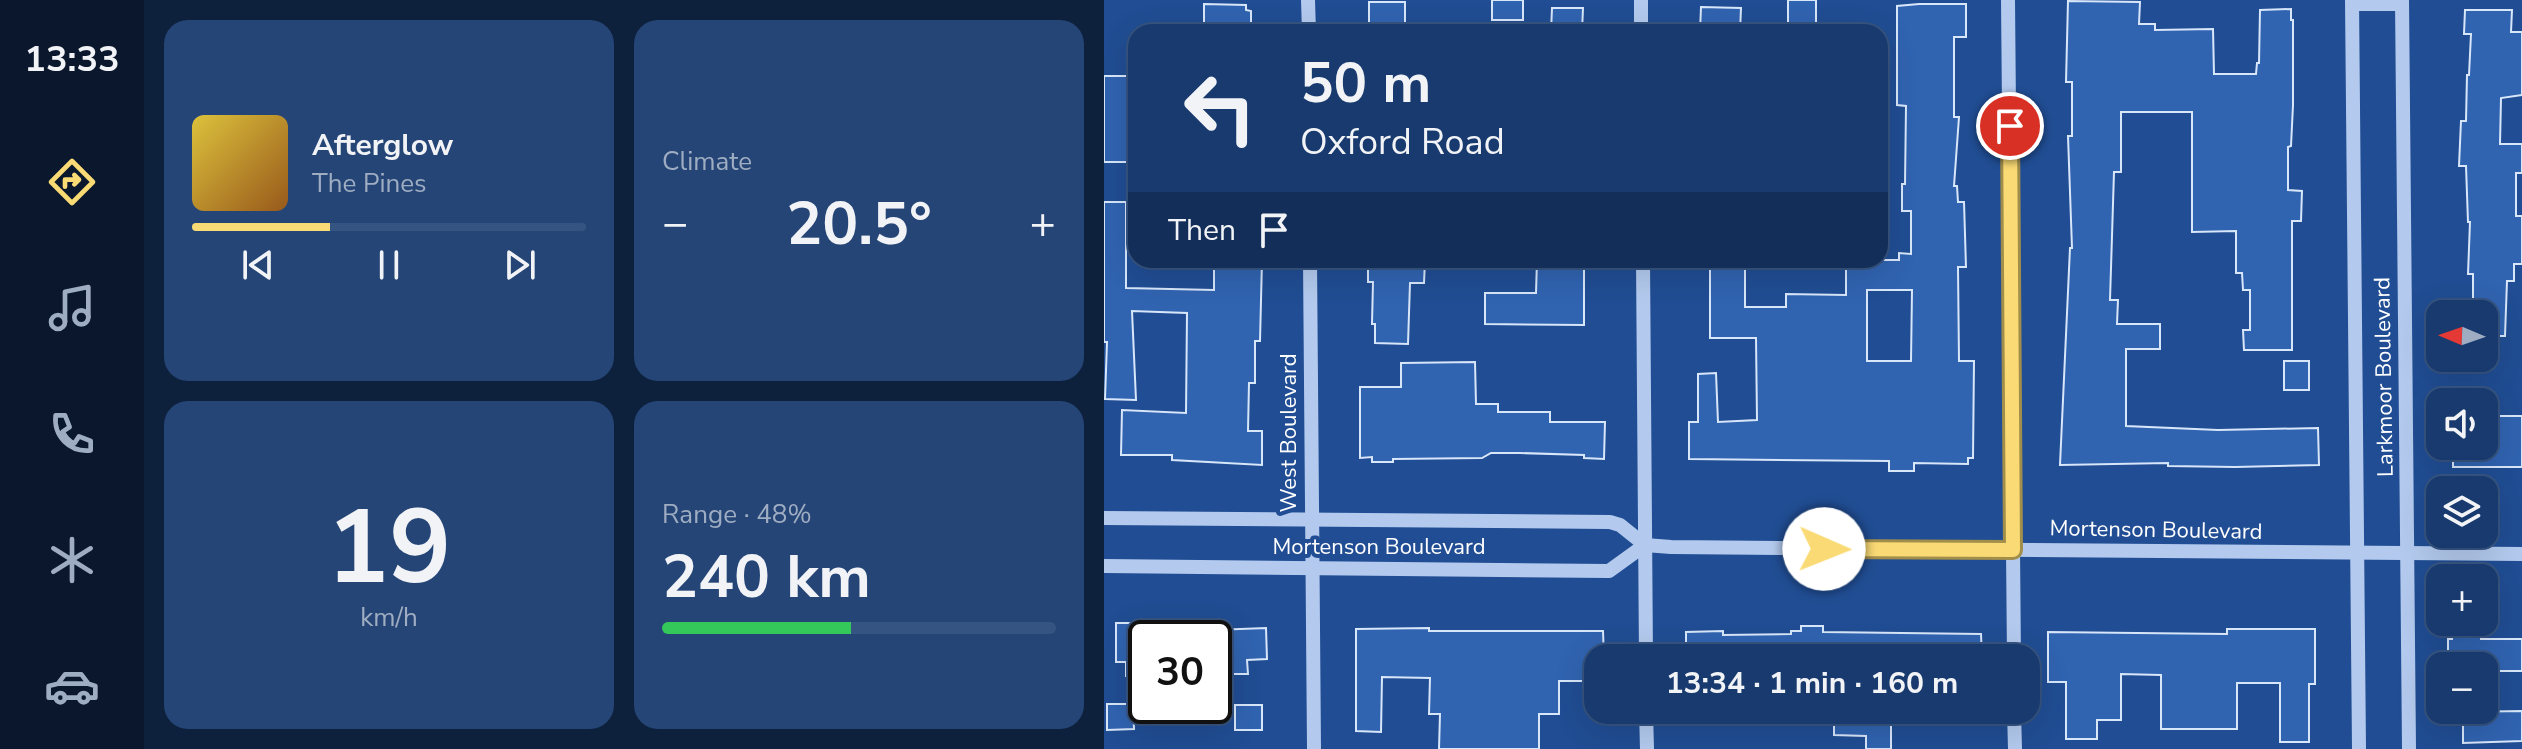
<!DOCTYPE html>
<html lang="en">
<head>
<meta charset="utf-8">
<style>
  :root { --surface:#183a6e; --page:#254576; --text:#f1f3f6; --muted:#9fadc2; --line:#365481; --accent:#fada74 }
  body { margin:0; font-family:"Nunito Sans",sans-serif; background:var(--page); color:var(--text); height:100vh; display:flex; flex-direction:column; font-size:30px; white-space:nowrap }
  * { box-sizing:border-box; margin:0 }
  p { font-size:26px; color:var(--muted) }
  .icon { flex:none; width:44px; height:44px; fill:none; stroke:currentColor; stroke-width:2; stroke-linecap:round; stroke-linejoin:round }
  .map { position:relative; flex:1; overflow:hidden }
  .details { display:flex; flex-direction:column; gap:20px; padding:20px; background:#0d203c; width:960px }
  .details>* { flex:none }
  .guide { position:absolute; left:24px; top:24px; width:760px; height:244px; border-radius:24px; box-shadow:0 8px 32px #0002,0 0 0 2px var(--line); background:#183a6e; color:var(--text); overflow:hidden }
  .needle { width:52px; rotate:272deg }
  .fabs { position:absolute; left:1322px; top:300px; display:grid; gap:16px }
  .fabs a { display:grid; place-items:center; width:72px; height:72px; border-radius:16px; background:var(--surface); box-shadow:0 8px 32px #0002,0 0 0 2px var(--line); font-size:40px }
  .speed { position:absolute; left:24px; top:620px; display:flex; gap:16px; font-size:40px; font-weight:700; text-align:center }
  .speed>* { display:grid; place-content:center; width:104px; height:104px; border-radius:50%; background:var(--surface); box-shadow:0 8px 32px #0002,0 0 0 2px var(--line); line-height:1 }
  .speed .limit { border:4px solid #111; border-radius:12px; background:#fff; color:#111 }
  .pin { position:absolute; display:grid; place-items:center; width:68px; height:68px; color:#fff; margin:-34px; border:4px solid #fff; border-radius:50%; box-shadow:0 2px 8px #0007 }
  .me { position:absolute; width:88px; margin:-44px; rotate:91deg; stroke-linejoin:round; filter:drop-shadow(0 0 6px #0008) }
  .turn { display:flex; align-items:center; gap:28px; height:168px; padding:0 40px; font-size:36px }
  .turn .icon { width:104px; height:104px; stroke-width:2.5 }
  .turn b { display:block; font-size:56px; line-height:68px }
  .then { display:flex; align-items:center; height:76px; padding:0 40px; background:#0003; gap:16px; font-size:30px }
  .big { font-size:60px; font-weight:700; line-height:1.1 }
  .details .tile { flex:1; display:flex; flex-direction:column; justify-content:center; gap:12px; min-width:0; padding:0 28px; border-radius:24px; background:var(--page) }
  .details .dial { align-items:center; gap:0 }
  .dial b { font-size:104px; line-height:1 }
  .song { display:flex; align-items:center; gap:24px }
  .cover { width:96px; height:96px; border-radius:12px; background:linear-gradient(135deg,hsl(50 70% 55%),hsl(30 70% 35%)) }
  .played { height:8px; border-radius:4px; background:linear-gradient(90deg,var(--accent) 35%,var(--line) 35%) }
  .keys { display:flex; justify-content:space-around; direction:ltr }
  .heat { display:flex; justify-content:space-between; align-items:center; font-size:44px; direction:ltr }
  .charge { height:12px; border-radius:6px; background:linear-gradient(90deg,#34c759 48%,var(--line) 0) }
  .details .tiles { flex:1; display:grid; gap:20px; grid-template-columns:repeat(2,1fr) }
  .trip { position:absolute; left:480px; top:644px; width:456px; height:80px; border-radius:24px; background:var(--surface); box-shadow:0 8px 32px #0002,0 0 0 2px var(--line); font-weight:700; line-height:80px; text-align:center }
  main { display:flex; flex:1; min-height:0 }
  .menu { display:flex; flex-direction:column; width:144px; justify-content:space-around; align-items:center; background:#0a172c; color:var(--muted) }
  .menu .icon { width:56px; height:56px }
  .menu .active { color:var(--accent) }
  .menu b { font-size:36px; color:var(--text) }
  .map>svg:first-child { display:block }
  .building { fill:#3063b0; stroke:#d8e6fa; stroke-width:2; fill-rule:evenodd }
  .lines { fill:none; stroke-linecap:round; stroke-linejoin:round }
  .minor { stroke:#b3caee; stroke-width:14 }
  .route-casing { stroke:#a28e4b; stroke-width:20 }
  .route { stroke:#fada74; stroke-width:14 }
  .labels { text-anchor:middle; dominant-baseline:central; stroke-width:8; stroke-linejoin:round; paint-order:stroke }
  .street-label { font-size:22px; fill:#fff; stroke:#204d93 }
</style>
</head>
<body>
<main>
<nav class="menu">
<b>13:33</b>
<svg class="icon active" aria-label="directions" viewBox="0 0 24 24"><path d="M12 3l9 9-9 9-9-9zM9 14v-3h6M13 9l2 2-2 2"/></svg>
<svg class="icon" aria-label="music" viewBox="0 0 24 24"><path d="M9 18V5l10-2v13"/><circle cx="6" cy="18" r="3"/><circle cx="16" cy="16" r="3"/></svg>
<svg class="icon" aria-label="phone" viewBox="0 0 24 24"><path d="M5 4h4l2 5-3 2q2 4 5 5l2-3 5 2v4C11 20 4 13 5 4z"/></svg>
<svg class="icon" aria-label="climate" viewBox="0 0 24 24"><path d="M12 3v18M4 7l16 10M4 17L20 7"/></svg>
<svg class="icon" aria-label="car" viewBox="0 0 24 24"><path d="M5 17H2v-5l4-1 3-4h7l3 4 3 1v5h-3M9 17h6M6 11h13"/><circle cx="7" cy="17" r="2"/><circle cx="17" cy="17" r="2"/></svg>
</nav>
<section class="details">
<div class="tiles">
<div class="tile">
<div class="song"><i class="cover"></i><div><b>Afterglow</b><p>The Pines</p></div></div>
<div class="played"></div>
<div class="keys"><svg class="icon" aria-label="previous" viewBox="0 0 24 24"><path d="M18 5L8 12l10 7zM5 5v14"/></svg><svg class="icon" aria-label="pause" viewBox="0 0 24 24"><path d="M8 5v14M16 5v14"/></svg><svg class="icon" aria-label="next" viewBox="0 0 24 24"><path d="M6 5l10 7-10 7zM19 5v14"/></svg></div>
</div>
<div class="tile"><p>Climate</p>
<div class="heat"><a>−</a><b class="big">20.5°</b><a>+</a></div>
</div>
<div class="tile dial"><b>19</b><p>km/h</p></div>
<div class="tile"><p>Range · 48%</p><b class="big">240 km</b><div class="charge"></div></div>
</div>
</section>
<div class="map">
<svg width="1418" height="749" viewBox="0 0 1418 749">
  <rect width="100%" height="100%" fill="#204d93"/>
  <g class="building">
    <rect x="388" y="0" width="31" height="20"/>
    <rect x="684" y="0" width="28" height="27"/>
    <path d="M 964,1 L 1036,2 L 1035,24 L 1051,24 L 1051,30 L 1109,29 L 1110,74 L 1152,74 L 1153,63 L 1155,63 L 1156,10 L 1187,9 L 1187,20 L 1189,20 L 1189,105 L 1187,146 L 1184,147 L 1184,190 L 1198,191 L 1197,221 L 1188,221 L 1188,350 L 1140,350 L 1139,330 L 1146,330 L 1146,290 L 1139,290 L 1138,273 L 1132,273 L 1132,231 L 1088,232 L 1088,112 L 1017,112 L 1017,172 L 1010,172 L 1006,300 L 1014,300 L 1013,324 L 1056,324 L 1056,349 L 1022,349 L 1022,426 L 1114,430 L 1214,428 L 1215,465 L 1131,467 L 1064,466 L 1064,463 L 956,465 L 966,248 L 968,248 L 964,136 L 968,136 L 968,82 L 962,82 Z"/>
    <rect x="265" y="2" width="36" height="30"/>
    <path d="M 100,4 L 142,5 L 142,10 L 147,11 L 147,32 L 100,32 Z"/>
    <path d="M 815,4 L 862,4 L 862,37 L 850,37 L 850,117 L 855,117 L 850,186 L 853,186 L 854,202 L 860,202 L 862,267 L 854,267 L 855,361 L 870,361 L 869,458 L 864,458 L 864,464 L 810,463 L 810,471 L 785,471 L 785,461 L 585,459 L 585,422 L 594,422 L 594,374 L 612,373 L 614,422 L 653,420 L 652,338 L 606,338 L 606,260 L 641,260 L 641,307 L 682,307 L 682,294 L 742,295 L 742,260 L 795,260 L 795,253 L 807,254 L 807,211 L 798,211 L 798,184 L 801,184 L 802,106 L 793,105 L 793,6 ZM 763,290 L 808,290 L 807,361 L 763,361 Z"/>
    <path d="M 597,7 L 637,8 L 636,32 L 596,32 Z"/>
    <path d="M 448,8 L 479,8 L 478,32 L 447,32 Z"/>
    <path d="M 1361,10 L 1408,10 L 1407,32 L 1418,32 L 1418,95 L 1397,98 L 1396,144 L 1418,144 L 1418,173 L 1412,173 L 1412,216 L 1418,216 L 1418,264 L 1410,264 L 1410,281 L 1403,281 L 1401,336 L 1380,336 L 1380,314 L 1369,314 L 1369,274 L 1364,274 L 1366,222 L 1364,222 L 1362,166 L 1355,166 L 1357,121 L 1362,121 L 1363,75 L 1365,75 L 1367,34 L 1360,34 Z"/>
    <path d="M 0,76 L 24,76 L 27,162 L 0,162 Z"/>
    <path d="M 0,202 L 22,202 L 22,288 L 110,290 L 110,260 L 158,260 L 156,341 L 151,341 L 151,383 L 145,383 L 144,431 L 158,431 L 158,465 L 68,460 L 68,455 L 17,455 L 18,410 L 82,413 L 83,313 L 28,311 L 32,400 L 1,399 L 3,342 L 0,342 Z"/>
    <path d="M 264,260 L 321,260 L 320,283 L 306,283 L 304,344 L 271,343 L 271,324 L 268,324 L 269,282 L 264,282 Z"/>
    <path d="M 433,260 L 480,260 L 480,325 L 381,324 L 381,293 L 432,293 Z"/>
    <rect x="1180" y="361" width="25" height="29"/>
    <path d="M 371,362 L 372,404 L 394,404 L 394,412 L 446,412 L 446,422 L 501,422 L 500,459 L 480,458 L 480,455 L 416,453 L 387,453 L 378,458 L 289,459 L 289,462 L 268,462 L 268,457 L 256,458 L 256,387 L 297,387 L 297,363 Z"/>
    <path d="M 1391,416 L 1418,416 L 1418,467 L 1349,467 L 1349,446 L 1380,446 L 1380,431 L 1391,431 Z"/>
    <path d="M 12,623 L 42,623 L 42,676 L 22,676 L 22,662 L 12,662 Z"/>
    <path d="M 697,626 L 719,626 L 719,632 L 877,634 L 878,658 L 582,658 L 582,632 L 619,631 L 619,635 L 687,634 L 687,631 L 697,631 Z"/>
    <path d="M 162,628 L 163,659 L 143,660 L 144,674 L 110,674 L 110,630 Z"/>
    <path d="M 325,628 L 325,631 L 499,631 L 500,658 L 494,658 L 494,681 L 455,681 L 455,714 L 435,714 L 435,749 L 335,749 L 336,714 L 325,714 L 326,678 L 278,677 L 277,732 L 252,731 L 252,629 Z"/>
    <path d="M 1123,629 L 1211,629 L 1211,684 L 1205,684 L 1205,742 L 1176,742 L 1176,683 L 1133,683 L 1133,729 L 1057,729 L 1057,675 L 1017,674 L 1017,720 L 993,720 L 993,739 L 962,739 L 962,682 L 944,682 L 944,632 L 1123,634 Z"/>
    <path d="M 1377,630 L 1377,639 L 1418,639 L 1418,671 L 1380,671 L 1380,666 L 1344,666 L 1344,639 L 1348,639 L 1348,631 Z"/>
    <path d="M 3,704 L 29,704 L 30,729 L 3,730 Z"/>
    <rect x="131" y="705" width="27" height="25"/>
    <path d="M 730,710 L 787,710 L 787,749 L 762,749 L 762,736 L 730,735 Z"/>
    <path d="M 1418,711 L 1418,741 L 1359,743 L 1359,712 Z"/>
  </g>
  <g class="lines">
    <g class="minor">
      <path d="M 204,0 L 205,32"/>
      <path d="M 537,0 L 537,32"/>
      <path d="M 904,0 L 910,658"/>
      <path d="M 1248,0 L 1255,749"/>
      <path d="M 1298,0 L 1305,749"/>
      <path d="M 1249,4 L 1298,4"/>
      <path d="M 206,260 L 210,749"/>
      <path d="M 539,260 L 542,658"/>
      <path d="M 0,518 L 506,522 L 516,525 L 541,545 L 567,547 L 1418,554"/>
      <path d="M 0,566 L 505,571 L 541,545"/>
      <path d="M 542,710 L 543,749"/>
      <path d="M 910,710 L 911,749"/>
    </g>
  </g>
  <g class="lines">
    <defs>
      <path id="route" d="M 720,549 L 909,550 L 906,126"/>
    </defs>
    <use href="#route" class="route-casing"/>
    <use href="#route" class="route"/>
  </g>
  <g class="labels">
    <g class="street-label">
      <text transform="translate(1280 377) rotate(-91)">Larkmoor Boulevard</text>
      <text transform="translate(185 433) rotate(-90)">West Boulevard</text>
      <text transform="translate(1052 530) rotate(1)">Mortenson Boulevard</text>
      <text x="275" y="547">Mortenson Boulevard</text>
    </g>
  </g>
</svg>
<div class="fabs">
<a><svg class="needle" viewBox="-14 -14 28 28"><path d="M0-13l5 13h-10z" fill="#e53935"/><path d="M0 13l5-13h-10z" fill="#9fadc2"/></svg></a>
<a><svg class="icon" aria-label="sound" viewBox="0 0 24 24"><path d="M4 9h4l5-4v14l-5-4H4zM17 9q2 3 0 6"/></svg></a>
<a><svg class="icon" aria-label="layers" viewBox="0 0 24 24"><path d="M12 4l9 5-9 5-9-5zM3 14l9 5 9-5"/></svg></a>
<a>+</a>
<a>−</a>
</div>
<div class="speed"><div class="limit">30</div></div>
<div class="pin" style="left:906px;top:126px;background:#d93025"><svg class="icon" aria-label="arrive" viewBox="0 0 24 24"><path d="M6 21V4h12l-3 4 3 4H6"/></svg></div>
<svg class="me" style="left:720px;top:549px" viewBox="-20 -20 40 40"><circle r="19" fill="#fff"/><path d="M0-13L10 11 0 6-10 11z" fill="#fada74"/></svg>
<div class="trip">13:34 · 1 min · 160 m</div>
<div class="guide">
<div class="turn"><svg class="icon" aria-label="left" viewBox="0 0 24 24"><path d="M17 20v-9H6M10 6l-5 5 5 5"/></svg><div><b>50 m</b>Oxford Road</div></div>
<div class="then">Then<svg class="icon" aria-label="arrive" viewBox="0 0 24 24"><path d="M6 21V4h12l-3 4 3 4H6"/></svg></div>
</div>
</div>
</main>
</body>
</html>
